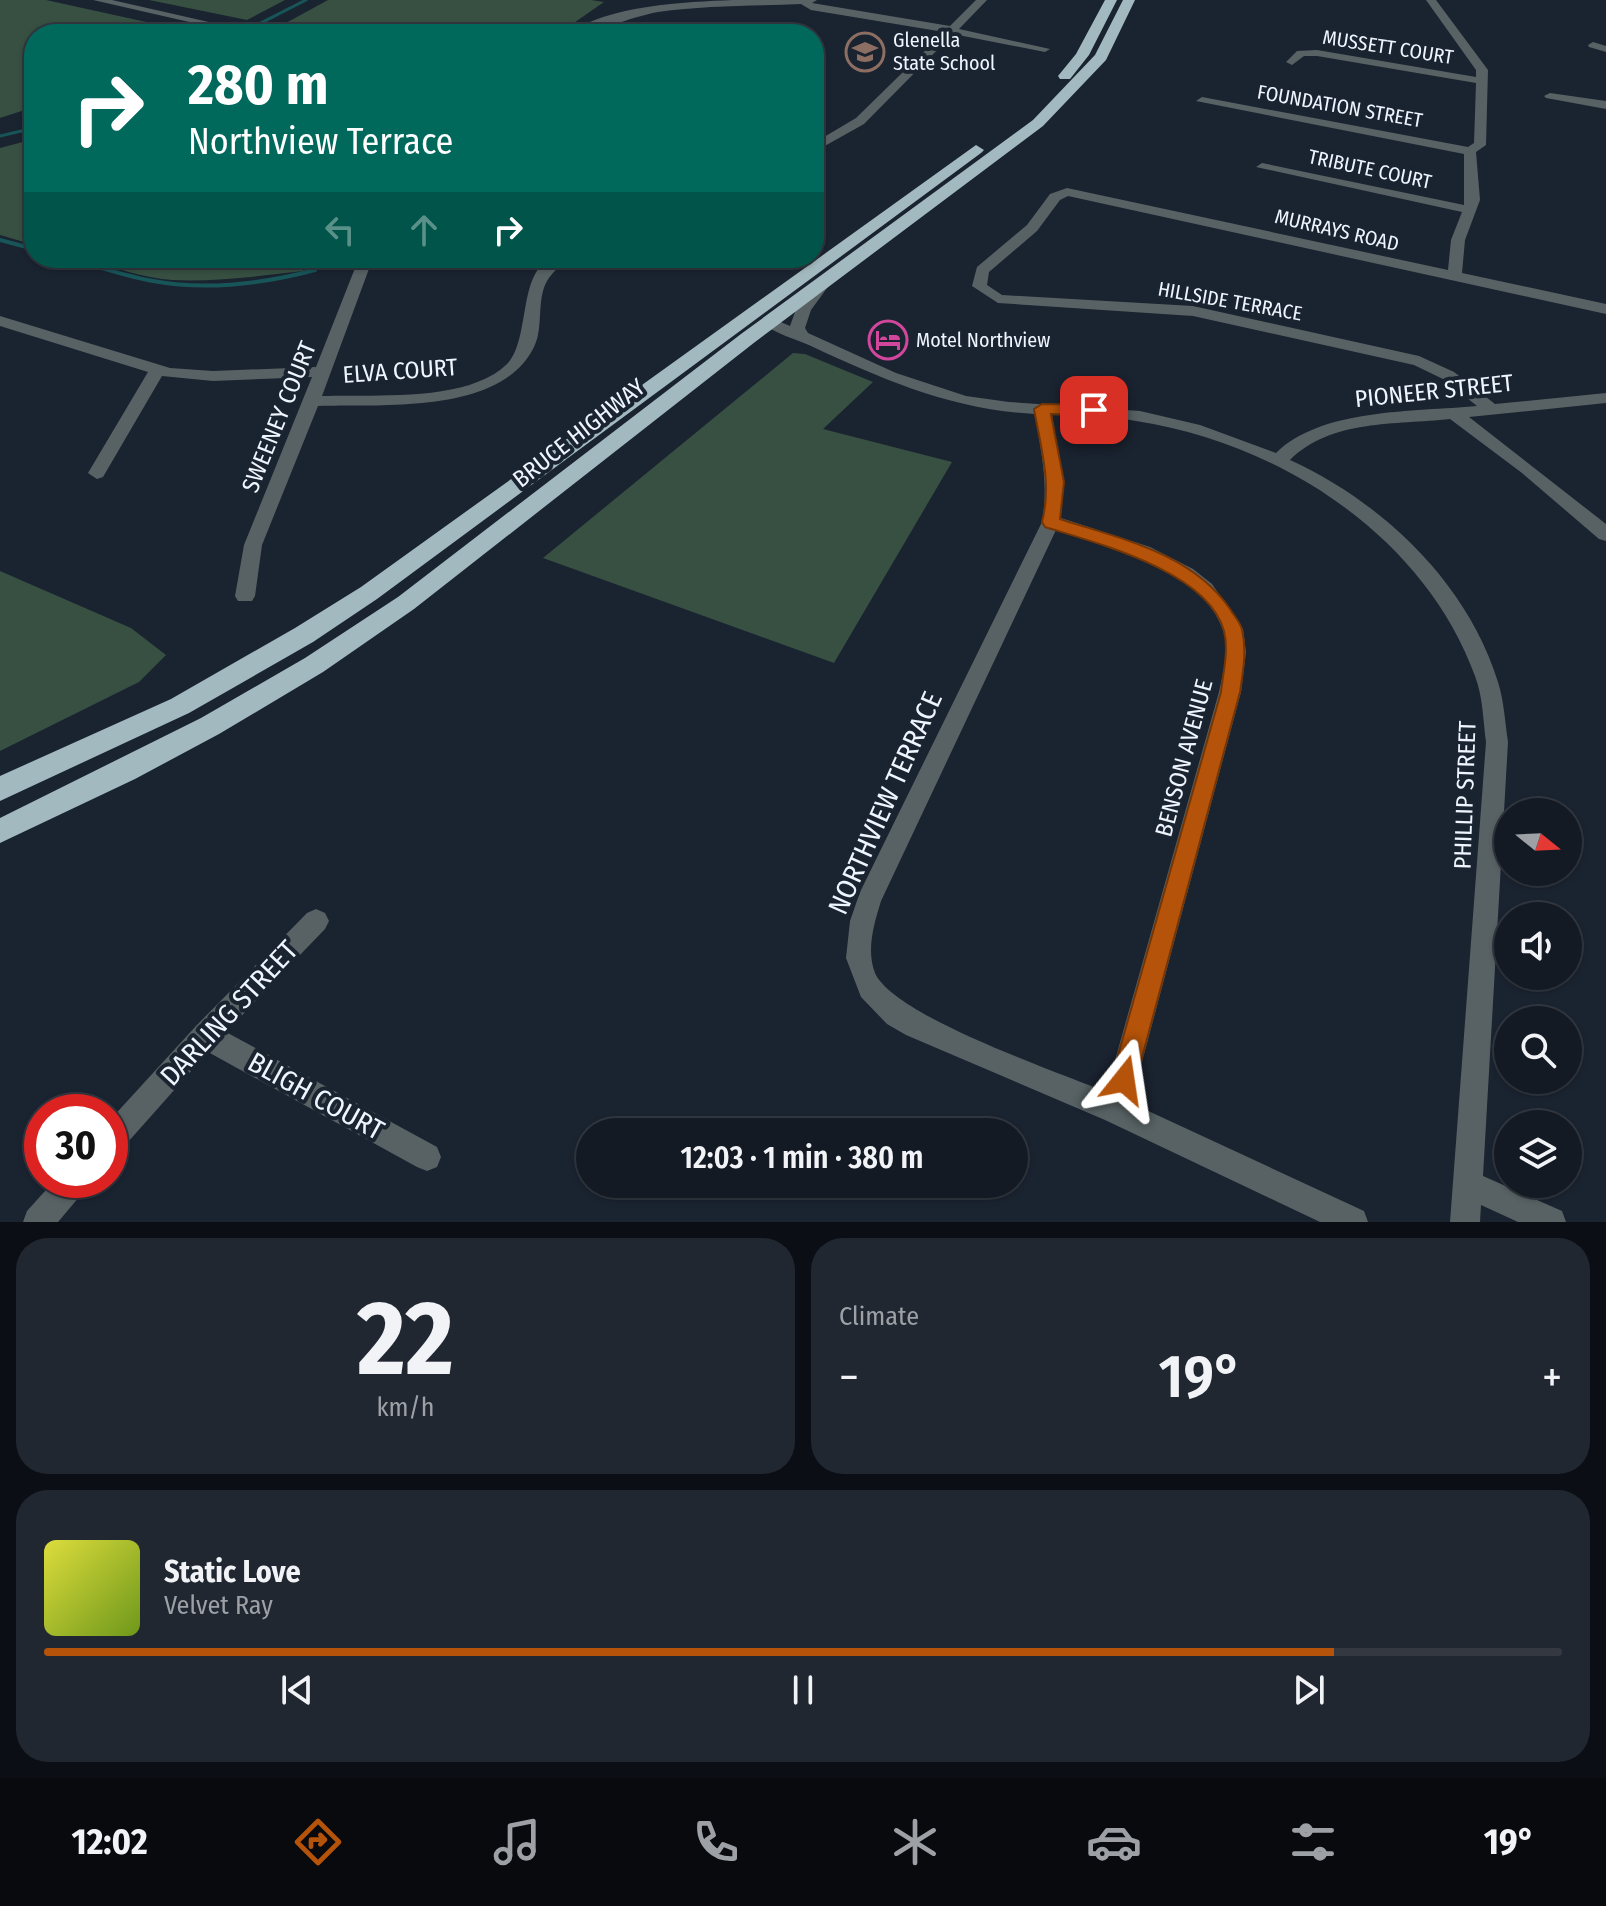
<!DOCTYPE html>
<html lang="en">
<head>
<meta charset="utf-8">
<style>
  :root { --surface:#141a24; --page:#212731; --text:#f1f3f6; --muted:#9da1a6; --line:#333841; --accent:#b45309 }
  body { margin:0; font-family:"Fira Sans Condensed",sans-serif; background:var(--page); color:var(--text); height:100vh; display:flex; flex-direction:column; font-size:30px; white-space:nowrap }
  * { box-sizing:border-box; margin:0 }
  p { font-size:26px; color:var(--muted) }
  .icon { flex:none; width:44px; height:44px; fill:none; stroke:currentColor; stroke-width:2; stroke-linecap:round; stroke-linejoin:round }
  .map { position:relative; height:1222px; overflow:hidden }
  .drawer { display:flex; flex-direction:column; gap:16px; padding:16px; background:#0b0e14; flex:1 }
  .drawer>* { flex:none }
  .hud { position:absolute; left:24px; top:24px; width:800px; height:244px; border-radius:32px; box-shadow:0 2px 6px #0004,0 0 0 2px var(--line); background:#00695c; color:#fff; overflow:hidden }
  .needle { width:52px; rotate:108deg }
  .tools { position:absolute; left:1494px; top:798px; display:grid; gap:16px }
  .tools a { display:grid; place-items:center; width:88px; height:88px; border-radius:50%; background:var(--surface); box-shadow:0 2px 6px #0004,0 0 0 2px var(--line); font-size:40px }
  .speed { position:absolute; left:24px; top:1094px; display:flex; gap:16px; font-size:40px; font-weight:700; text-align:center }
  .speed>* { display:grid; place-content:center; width:104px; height:104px; border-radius:50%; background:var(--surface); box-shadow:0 2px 6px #0004,0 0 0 2px var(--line); line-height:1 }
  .speed .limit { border:12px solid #d22; background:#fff; color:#111 }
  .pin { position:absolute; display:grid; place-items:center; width:68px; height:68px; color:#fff; margin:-34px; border-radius:16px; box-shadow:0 4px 12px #0006 }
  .me { position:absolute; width:88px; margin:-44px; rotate:15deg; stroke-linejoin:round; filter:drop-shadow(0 0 6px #0008) }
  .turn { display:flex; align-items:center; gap:28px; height:168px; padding:0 32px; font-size:36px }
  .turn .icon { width:104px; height:104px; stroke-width:2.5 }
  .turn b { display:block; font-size:56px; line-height:68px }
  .lanes { display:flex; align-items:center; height:76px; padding:0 32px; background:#0003; justify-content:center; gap:40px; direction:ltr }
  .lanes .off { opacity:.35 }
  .big { font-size:60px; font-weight:600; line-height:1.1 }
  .drawer .widget { flex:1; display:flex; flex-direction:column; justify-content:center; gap:12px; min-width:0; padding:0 28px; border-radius:32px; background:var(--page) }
  .drawer .dial { align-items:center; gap:0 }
  .dial b { font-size:104px; line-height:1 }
  .song { display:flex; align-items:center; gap:24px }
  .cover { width:96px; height:96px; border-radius:12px; background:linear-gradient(135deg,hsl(60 70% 55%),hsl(80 70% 35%)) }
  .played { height:8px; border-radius:4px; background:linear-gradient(90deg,var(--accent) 85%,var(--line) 85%) }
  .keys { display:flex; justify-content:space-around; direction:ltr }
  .heat { display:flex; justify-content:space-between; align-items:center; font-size:44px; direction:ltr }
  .drawer .tiles { flex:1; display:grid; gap:16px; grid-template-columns:1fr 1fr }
  .widget:last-child { grid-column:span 2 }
  .trip { position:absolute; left:576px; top:1118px; width:452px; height:80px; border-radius:40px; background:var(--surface); box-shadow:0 2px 6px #0004,0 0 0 2px var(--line); font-weight:600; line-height:80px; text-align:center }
  .dock { display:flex; height:128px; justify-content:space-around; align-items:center; background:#080a0e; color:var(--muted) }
  .dock .icon { width:56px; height:56px }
  .dock .active { color:var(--accent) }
  .dock b { font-size:36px; color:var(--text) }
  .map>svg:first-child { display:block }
  .green { fill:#375042 }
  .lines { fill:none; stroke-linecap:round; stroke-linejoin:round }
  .stream-far1 { stroke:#185559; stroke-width:3 }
  .stream { stroke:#185559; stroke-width:4 }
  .minor { fill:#586264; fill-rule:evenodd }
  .highway { fill:#a2babf; fill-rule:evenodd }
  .route { fill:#b45309; stroke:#753606; stroke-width:2 }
  .labels { text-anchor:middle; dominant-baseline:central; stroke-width:8; stroke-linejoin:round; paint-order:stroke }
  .far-poi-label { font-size:20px; fill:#eff5fe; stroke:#1a2330; text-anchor:start }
  .far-street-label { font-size:20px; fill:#eff5fe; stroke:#1a2330 }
  .street-label { font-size:24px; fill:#eff5fe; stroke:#1a2330 }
  .near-street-label { font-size:28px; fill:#eff5fe; stroke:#1a2330 }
</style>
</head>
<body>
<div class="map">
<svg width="1606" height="1222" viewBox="0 0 1606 1222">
  <rect width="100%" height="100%" fill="#1a2330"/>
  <g class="green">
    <path d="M 0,0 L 46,0 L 201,34 L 34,34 L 34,107 L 0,118 Z"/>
    <path d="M 149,0 L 285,0 L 247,20 Z"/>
    <path d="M 328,0 L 591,0 L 604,2 L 558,34 L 293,34 L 273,30 Z"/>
    <path d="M 34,139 L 34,245 L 0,235 L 0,148 Z"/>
    <path d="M 81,258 L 308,258 L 303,271 C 260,276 216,282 172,280 C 141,278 111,266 81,258 Z"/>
    <path d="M 793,353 L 805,354 L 873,382 L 823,429 L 952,462 L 834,663 L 543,558 Z"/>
    <path d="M 0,571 L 131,628 L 166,655 L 139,682 L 0,751 Z"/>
  </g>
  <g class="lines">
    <g class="stream-far1">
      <path d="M 251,28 L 306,0"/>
      <path d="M 0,136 L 34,128"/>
    </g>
    <g class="stream">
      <path d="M 0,240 L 34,249"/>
      <path d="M 68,258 C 96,266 124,276 153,281 C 207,291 262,284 315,270"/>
      <path d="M 335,263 L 352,258"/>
    </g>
    <g class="minor">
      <path d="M 93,0 L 112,0 L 262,34 L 242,34 Z"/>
      <path d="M 733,0 L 817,0 L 812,3 L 950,26 L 976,0 L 987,0 L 959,29 L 1050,49 L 1045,52 L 953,34 L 864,124 L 814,152 L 814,143 L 856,118 L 944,32 L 811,10 L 801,4 C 754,6 706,5 658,12 C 629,17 595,34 569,34 C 607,5 686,2 733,0 Z"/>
      <path d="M 1426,0 L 1436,0 L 1488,70 L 1486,145 L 1476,152 L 1480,200 L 1465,240 L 1462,273 L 1606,304 L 1606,314 L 1068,196 L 1060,200 L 1037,231 L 989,272 L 987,285 L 1002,295 L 1193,306 L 1419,356 L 1454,372 L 1495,404 L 1606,393 L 1606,403 L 1469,417 L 1606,524 L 1606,541 L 1599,539 L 1522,473 L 1450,419 C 1396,425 1331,419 1290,460 C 1382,502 1467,582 1498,682 C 1504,701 1505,722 1508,742 L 1483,1176 L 1562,1211 L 1566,1222 L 1518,1222 L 1481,1205 L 1480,1222 L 1450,1222 L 1486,742 C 1483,720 1483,697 1475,676 C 1424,536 1280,443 1136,421 C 1108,416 1080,416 1052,415 L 1063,480 L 1061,518 L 1150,547 L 1193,569 L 1212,584 L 1243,629 L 1246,652 L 1241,692 L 1131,1103 L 1364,1211 L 1368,1222 L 1320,1222 L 1105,1120 L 906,1035 L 887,1024 L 861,997 L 846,958 L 850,921 L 860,892 L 1042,522 C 1049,485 1041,451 1035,414 C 953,410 884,380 811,346 C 796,339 773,333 761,322 L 769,317 L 790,326 L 796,309 L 818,281 L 828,281 L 830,284 L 811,310 L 805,328 L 808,333 L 896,373 L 966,396 L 1009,402 L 1140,411 L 1200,425 L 1276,453 C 1322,408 1414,412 1477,406 L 1443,379 L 1414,365 L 1193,316 L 998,303 L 972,286 L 977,267 L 1027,225 L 1050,194 L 1067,188 L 1448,270 L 1451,240 L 1462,212 L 1256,167 L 1262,163 L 1464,205 L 1464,154 L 1196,101 L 1202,97 L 1468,147 L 1474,143 L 1476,83 L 1317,56 L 1304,56 L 1292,65 L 1286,62 L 1297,51 L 1317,50 L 1476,77 L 1476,70 ZM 1056,530 C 1109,546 1203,570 1223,630 C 1230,649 1223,673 1219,692 L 1106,1092 C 1058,1072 894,1016 875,973 C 866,950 874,924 881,901 Z"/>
      <path d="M 1593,42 L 1606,46 L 1606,52 L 1589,47 L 1588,45 Z"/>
      <path d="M 1550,93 L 1606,101 L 1606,109 L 1546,98 L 1544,96 Z"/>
      <path d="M 359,258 L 373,258 L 322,396 C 374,394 467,403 507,364 C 532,339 516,264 557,258 L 563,262 C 558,268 551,274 547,281 C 536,301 544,327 534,347 C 501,415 382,404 318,406 L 262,545 L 255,596 L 252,601 L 238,601 L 235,596 L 244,545 L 312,377 L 213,381 L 162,376 L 103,477 L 97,479 L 88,473 L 148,372 L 0,326 L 0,316 L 170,368 L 213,371 L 316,367 Z"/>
      <path d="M 316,909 L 325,913 L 329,921 L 325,929 L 226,1032 L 437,1147 L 441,1157 L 437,1167 L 427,1171 L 417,1167 L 208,1052 L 120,1151 L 110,1155 L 110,1120 L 196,1026 L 307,913 Z"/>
      <path d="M 55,1180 L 90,1180 L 85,1190 L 58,1222 L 23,1222 L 27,1211 Z"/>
    </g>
    <g class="highway">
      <path d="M 1105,0 L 1117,0 L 1089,55 L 1070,79 L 1060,79 L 1058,76 L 1076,54 Z"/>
      <path d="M 1123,0 L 1135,0 L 1106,60 L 1043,126 L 755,342 L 414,609 L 323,672 L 219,734 L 135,779 L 0,843 L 0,818 L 201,718 L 305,658 L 398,597 L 741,334 L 1033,120 L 1095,55 Z"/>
      <path d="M 976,145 L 984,150 L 981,153 L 377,599 L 313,642 L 189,713 L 0,801 L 0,776 L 171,699 L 295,628 L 361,587 Z"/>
    </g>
  </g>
  <path class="route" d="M 1042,404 L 1094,405 L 1102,410 L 1094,415 L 1051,414 L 1064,482 L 1060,519 C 1121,539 1192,553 1230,609 C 1234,616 1241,623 1242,630 C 1247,650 1243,672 1240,692 L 1136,1080 L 1132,1089 L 1124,1093 L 1115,1089 L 1111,1080 L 1221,692 C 1223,673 1229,650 1224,631 C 1208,571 1096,543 1045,527 L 1042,522 C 1052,484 1041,448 1034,409 Z"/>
  <defs>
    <symbol id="school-ring" viewBox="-11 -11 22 22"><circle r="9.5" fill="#1a2330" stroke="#8d6e63" stroke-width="1.5"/><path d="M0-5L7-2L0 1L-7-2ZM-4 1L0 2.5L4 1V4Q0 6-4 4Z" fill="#8d6e63"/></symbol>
    <symbol id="hotel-ring" viewBox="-11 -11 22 22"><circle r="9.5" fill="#1a2330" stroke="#d1479c" stroke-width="1.5"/><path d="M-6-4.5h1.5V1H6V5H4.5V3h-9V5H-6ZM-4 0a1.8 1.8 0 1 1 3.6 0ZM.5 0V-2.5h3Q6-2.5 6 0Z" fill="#d1479c"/></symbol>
  </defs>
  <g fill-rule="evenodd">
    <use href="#school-ring" x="843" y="30" width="44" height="44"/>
    <use href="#hotel-ring" x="866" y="318" width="44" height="44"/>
  </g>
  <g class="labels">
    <g class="far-poi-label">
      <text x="893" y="40">Glenella<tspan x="893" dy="23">State School</tspan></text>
      <text x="916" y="340">Motel Northview</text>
    </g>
    <g class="far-street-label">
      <text transform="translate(1388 47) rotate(9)">MUSSETT COURT</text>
      <text transform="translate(1340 106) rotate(10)">FOUNDATION STREET</text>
      <text transform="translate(1370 169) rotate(12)">TRIBUTE COURT</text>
      <text transform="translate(1337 230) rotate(13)">MURRAYS ROAD</text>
      <text transform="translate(1230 301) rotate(10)">HILLSIDE TERRACE</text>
    </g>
    <g class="street-label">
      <text transform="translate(400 371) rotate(-4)">ELVA COURT</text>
      <text transform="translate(1434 391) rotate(-6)">PIONEER STREET</text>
      <text transform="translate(279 417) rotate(-68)">SWEENEY COURT</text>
      <text transform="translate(579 433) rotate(-38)">BRUCE HIGHWAY</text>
      <text transform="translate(1184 758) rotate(-75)">BENSON AVENUE</text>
      <text transform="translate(1465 795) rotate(-88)">PHILLIP STREET</text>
    </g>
    <g class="near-street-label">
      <text transform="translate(885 803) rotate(-66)">NORTHVIEW TERRACE</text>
      <text transform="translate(229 1013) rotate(-47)">DARLING STREET</text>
      <text transform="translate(316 1096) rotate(29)">BLIGH COURT</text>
    </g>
  </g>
</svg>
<div class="tools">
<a><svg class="needle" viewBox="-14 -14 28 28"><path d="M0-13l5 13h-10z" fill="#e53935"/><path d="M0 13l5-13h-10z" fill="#9da1a6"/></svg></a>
<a><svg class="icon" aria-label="sound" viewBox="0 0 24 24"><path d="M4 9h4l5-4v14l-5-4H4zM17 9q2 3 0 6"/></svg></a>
<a><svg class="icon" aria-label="search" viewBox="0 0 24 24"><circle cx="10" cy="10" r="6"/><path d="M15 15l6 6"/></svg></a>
<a><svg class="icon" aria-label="layers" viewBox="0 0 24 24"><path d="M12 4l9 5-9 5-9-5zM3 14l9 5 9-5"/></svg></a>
</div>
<div class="speed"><div class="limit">30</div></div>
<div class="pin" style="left:1094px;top:410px;background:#d93025"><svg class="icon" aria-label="arrive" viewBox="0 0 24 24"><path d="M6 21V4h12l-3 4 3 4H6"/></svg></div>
<svg class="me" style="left:1124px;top:1080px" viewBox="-20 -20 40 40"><path d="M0-17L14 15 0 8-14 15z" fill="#b45309" stroke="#fff" stroke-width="4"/></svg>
<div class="trip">12:03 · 1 min · 380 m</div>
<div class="hud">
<div class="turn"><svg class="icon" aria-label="right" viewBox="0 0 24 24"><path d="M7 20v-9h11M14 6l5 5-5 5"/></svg><div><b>280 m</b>Northview Terrace</div></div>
<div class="lanes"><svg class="icon off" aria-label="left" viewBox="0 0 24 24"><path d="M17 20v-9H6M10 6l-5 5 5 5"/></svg><svg class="icon off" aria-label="ahead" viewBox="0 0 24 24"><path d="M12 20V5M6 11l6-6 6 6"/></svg><svg class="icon" aria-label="right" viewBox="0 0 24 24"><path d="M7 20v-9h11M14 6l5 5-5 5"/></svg></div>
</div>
</div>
<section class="drawer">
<div class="tiles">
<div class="widget dial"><b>22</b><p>km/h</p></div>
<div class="widget"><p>Climate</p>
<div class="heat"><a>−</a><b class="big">19°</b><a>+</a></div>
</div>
<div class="widget">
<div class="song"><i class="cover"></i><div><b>Static Love</b><p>Velvet Ray</p></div></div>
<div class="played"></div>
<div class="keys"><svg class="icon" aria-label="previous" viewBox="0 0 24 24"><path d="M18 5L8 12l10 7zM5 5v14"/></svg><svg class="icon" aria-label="pause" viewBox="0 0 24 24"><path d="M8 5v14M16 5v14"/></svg><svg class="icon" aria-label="next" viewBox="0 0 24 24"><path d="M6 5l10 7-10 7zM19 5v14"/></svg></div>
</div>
</div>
</section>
<nav class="dock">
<b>12:02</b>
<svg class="icon active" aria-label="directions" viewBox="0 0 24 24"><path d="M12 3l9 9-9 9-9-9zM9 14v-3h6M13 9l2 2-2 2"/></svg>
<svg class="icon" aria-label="music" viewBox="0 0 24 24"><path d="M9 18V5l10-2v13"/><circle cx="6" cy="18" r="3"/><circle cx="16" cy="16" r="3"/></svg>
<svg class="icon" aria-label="phone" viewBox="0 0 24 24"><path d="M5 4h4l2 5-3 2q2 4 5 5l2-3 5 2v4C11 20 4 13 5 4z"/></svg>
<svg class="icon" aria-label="climate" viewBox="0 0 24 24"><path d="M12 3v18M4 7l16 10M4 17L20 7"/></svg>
<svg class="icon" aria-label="car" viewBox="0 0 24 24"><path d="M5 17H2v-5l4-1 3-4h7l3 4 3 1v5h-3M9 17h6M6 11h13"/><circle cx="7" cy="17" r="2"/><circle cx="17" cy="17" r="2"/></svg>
<svg class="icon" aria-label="filters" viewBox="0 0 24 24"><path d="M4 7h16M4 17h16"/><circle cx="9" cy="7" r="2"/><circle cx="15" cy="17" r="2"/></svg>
<b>19°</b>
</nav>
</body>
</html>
